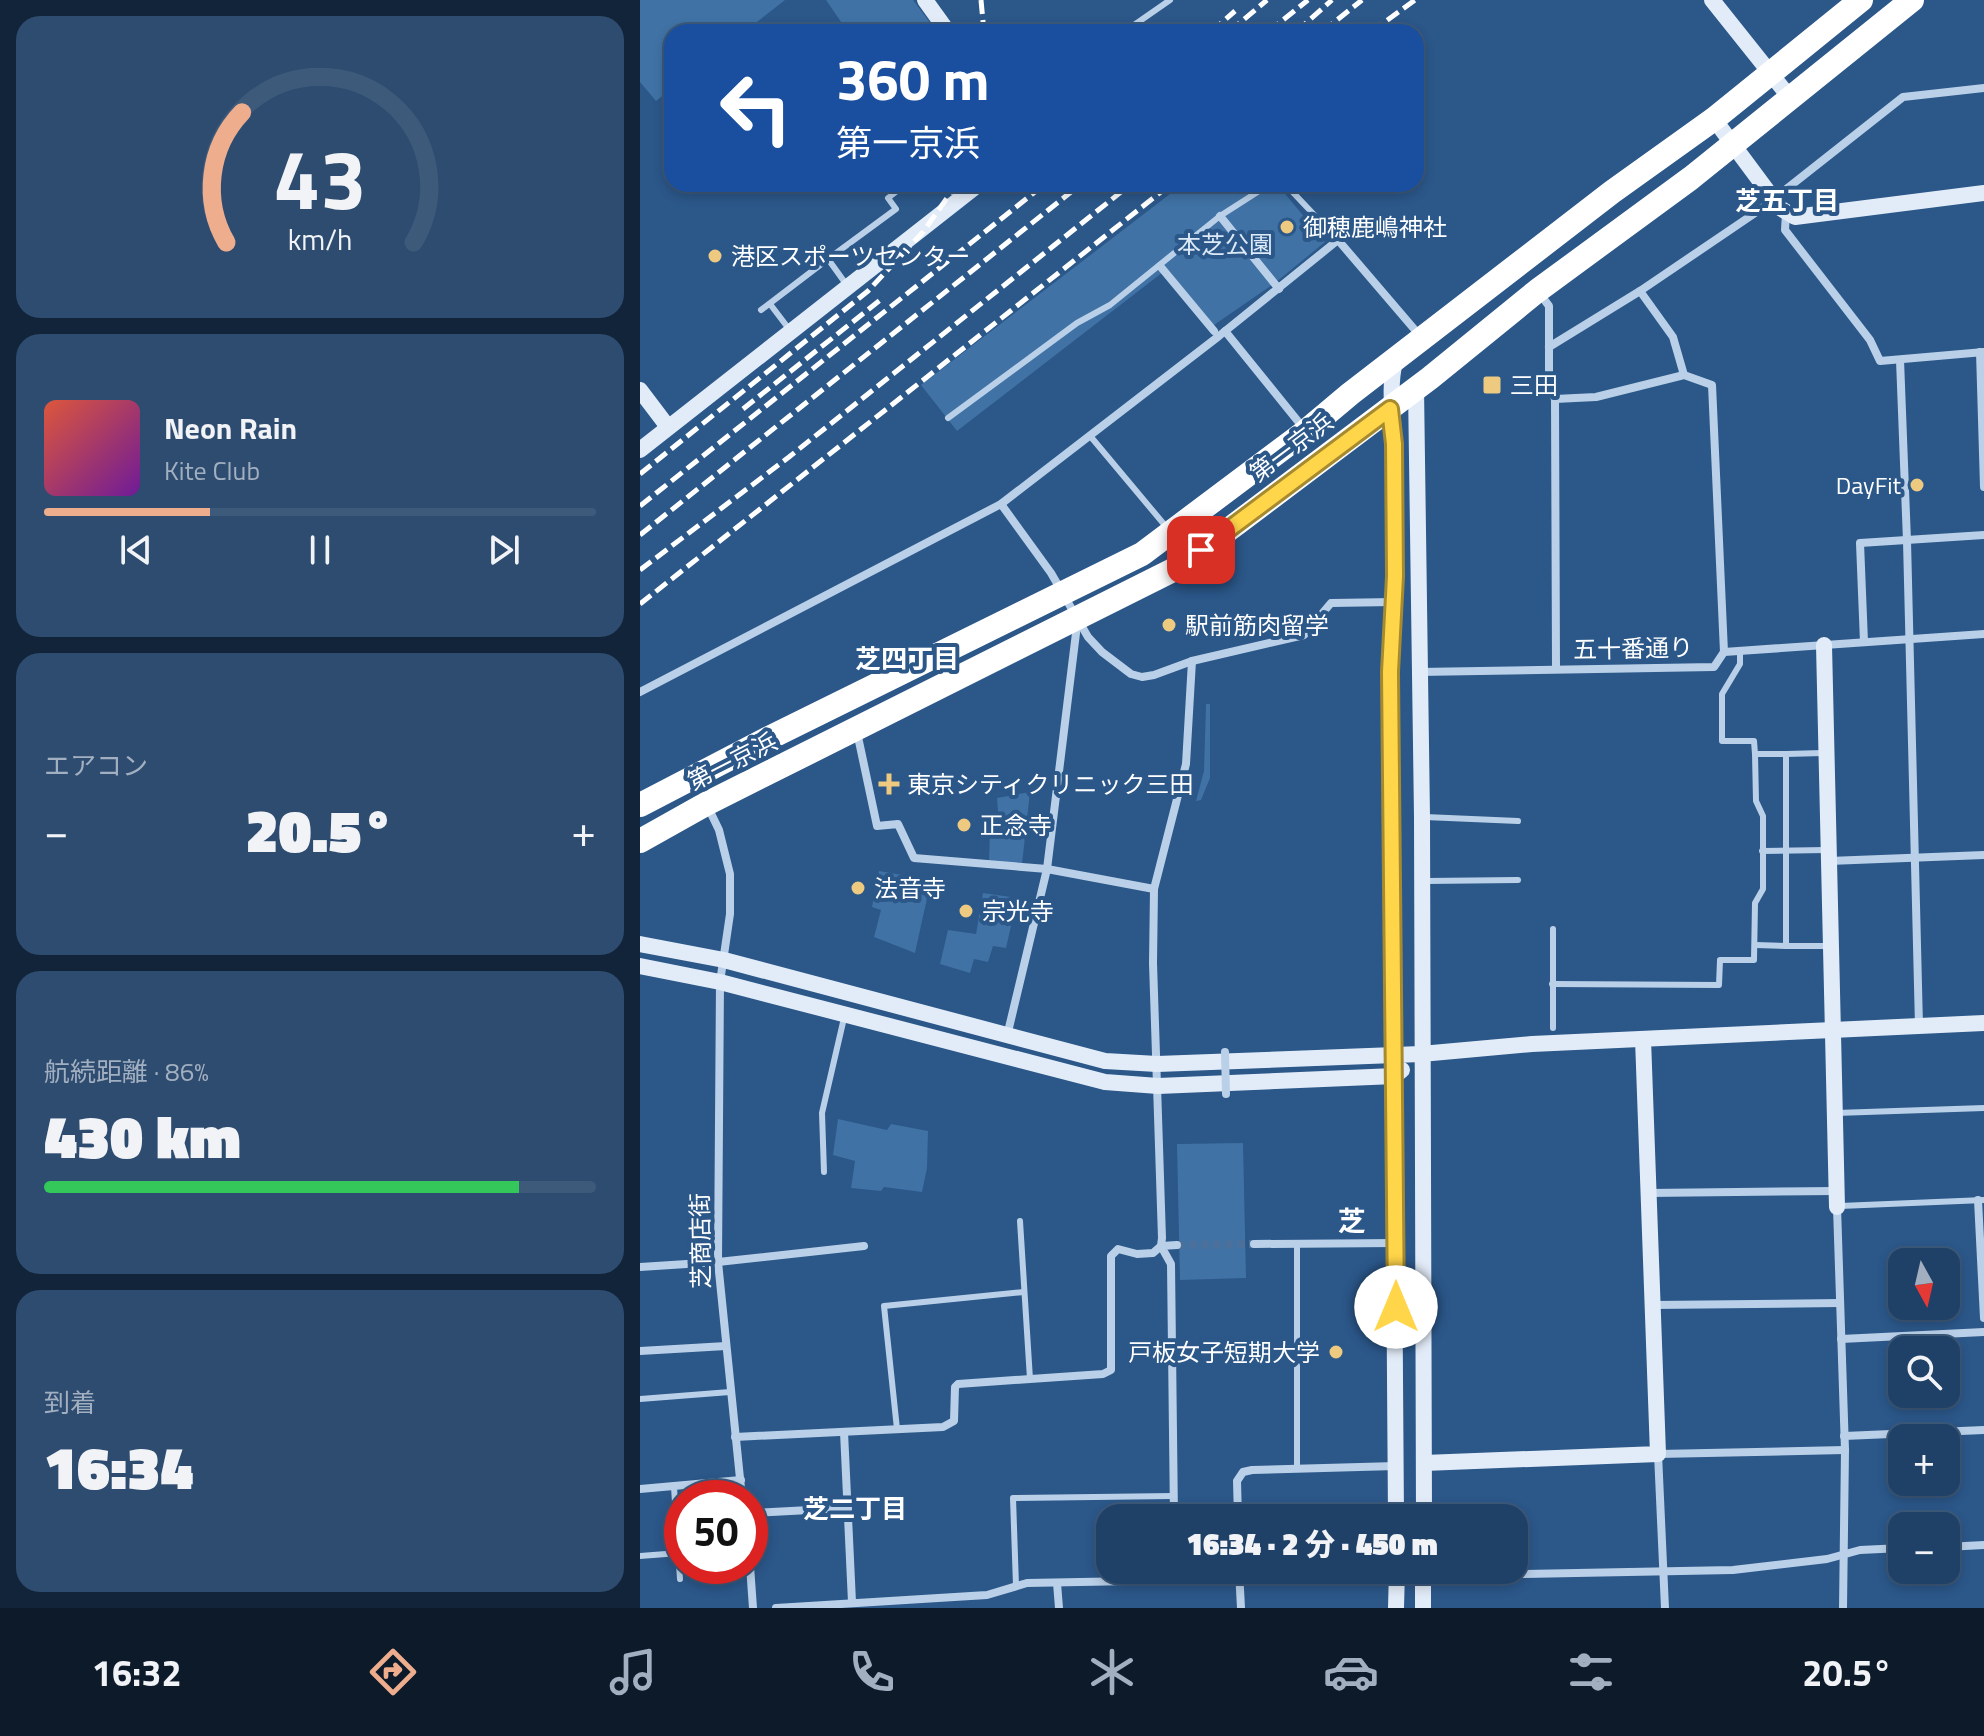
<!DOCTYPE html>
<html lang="ja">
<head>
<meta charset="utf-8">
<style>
  :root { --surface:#204167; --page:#2d4c70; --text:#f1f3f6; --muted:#a2afc0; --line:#3d5a7b; --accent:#eead8d }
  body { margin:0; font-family:"Titillium Web","Noto Sans JP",sans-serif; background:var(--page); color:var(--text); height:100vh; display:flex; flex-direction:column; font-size:30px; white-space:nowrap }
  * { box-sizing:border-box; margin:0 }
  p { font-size:26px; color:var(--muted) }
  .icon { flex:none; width:44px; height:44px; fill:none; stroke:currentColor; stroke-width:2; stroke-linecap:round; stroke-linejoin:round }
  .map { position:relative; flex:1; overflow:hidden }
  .details { display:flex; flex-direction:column; gap:16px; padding:16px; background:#122439; width:640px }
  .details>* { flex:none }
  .hud { position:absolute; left:24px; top:24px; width:760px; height:168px; border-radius:24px; box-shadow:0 4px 12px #0003,0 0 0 2px var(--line); background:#1a4fa0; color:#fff; overflow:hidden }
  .needle { width:52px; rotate:172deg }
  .tools { position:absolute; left:1248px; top:1248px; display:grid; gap:16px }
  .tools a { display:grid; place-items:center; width:72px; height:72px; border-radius:16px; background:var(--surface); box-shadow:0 4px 12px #0003,0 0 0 2px var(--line); font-size:40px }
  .speed { position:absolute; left:24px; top:1480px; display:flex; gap:16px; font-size:40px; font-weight:700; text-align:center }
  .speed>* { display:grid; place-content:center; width:104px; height:104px; border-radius:50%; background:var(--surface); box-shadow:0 4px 12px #0003,0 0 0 2px var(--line); line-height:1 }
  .speed .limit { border:12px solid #d22; background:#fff; color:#111 }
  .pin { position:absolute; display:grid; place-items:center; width:68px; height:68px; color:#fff; margin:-34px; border-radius:16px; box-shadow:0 4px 12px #0006 }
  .me { position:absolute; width:88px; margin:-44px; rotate:0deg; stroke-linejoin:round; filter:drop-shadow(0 0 6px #0008) }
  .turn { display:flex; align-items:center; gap:28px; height:168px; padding:0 40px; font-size:36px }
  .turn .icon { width:104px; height:104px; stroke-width:2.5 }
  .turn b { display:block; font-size:56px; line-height:68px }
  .big { font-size:60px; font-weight:800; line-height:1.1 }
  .details .tile { flex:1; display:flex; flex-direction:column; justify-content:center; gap:12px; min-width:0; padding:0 28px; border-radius:24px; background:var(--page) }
  .details .dial { align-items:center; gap:0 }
  .dial svg { height:208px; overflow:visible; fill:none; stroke:var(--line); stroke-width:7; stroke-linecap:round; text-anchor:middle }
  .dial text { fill:var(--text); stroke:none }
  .song { display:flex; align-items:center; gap:24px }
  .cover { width:96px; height:96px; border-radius:12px; background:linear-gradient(135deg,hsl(10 70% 55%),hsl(280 70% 35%)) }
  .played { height:8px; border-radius:4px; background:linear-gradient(90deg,var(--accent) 30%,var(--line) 30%) }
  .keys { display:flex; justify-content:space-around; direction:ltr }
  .heat { display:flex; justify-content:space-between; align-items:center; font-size:44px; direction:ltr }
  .charge { height:12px; border-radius:6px; background:linear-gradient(90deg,#34c759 86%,var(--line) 0) }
  .trip { position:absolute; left:456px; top:1504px; width:432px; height:80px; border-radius:24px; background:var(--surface); box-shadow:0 4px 12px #0003,0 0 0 2px var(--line); font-weight:800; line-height:80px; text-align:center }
  .tab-bar { display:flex; height:128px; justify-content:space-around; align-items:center; background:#0d1a29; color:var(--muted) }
  .tab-bar .icon { width:56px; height:56px }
  .tab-bar .selected { color:var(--accent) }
  .tab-bar b { font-size:36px; color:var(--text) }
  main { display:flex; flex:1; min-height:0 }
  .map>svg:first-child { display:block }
  .green { fill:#4072a5 }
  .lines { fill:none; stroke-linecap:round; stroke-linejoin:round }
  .street-tunnel { stroke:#4b709b; stroke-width:8; stroke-dasharray:8 4; stroke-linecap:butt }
  .lane { stroke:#b9d0e8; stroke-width:6 }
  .street { stroke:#b9d0e8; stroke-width:8 }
  .secondary { stroke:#e2ecf8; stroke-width:16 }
  .highway { stroke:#fff; stroke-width:24 }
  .rail { stroke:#fff; stroke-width:5; stroke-dasharray:14 6; stroke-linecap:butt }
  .street-bridge { stroke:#b9d0e8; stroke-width:8 }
  .route-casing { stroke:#a68a30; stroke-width:20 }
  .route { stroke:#ffd54a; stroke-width:14 }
  .poi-dot { fill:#eeca81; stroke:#2b5789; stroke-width:3 }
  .labels { text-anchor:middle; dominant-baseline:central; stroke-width:8; stroke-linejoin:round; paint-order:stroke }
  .poi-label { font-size:24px; fill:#fff; stroke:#2b5789; text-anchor:start }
  .park-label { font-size:24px; fill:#dce9f7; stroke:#2b5789 }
  .street-label { font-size:24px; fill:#fff; stroke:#2b5789 }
  .neighbourhood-label { font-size:26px; font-weight:bold; fill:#fff; stroke:#2b5789 }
  .quarter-label { font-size:28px; font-weight:bold; fill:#fff; stroke:#2b5789 }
</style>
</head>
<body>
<main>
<section class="details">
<div class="tile dial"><svg viewBox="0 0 100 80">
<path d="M14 69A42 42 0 1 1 86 69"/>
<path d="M14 69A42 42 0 0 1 20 19" stroke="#eead8d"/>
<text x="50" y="56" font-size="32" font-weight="700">43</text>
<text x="50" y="72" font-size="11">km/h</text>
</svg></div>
<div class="tile">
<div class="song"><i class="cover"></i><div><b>Neon Rain</b><p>Kite Club</p></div></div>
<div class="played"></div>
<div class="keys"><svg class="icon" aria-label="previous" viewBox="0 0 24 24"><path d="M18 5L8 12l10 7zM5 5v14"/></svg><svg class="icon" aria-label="pause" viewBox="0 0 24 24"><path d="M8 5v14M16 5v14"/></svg><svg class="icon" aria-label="next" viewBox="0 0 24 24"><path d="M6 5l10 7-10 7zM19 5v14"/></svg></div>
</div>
<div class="tile"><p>エアコン</p>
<div class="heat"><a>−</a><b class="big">20.5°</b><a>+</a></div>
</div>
<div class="tile"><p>航続距離 · 86%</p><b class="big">430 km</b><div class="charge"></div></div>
<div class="tile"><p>到着</p><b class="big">16:34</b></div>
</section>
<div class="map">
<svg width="1344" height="1608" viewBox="0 0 1344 1608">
  <rect width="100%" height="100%" fill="#2b5789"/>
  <g class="green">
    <path d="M 0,0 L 145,0 L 104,32 L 32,32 L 32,88 L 16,101 L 0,82 Z"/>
    <path d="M 186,0 L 273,0 L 297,32 L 208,32 Z"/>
    <path d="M 543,184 L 637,184 L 685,242 L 635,283 L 574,325 L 527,269 L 317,431 L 281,385 Z"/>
    <path d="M 566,704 L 570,704 L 570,778 L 561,800 L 556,801 L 564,771 Z"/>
    <path d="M 390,792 L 382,864 L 349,862 L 350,827 L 359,825 L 357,798 Z"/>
    <path d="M 239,871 L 291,880 L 275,953 L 234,937 L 241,910 L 232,907 Z"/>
    <path d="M 343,893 L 371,897 L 367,924 L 371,926 L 366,948 L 353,946 L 348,962 L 334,959 L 330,973 L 300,964 L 308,930 L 336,934 Z"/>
    <path d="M 198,1119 L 247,1130 L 251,1124 L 288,1131 L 287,1168 L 282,1192 L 244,1187 L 241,1191 L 211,1188 L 215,1161 L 193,1155 Z"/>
    <path d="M 603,1143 L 606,1278 L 540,1280 L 537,1144 Z"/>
  </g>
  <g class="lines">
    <path class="street-tunnel" d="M 537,1245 L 614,1244"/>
    <g class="lane">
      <path d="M 484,32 L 530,0"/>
      <path d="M 645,184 L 698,240"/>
      <path d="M 188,259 L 256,209 L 248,198 L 266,184"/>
      <path d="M 130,304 L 149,329"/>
      <path d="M 121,310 L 188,259 L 206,284"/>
      <path d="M 308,418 L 437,323 L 470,305 L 580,216 L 630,184"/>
      <path d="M 451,437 L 528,529"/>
      <path d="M 1100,651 L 1100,664 L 1082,694 L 1082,741 L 1114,741 L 1115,754"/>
      <path d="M 1183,753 L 1146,754 L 1146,946 L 1190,946"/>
      <path d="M 785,817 L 878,821"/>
      <path d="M 1122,851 L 1186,850"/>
      <path d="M 786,881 L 878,880"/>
      <path d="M 913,929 L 913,1028"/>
      <path d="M 1115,945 L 1146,946"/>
      <path d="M 912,984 L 1079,985 L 1080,960 L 1114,960 L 1115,903 L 1123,889 L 1123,816 L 1116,801 L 1115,754 L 1146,754"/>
      <path d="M 1196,1113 L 1344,1108"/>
      <path d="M 184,1172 L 182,1113 L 204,1018"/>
      <path d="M 1200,1206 L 1344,1200"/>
      <path d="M 380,1221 L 390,1379"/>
      <path d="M 657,1244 L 657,1469"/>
      <path d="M 0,1399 L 90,1392"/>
      <path d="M 257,1429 L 244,1306 L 384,1292"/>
      <path d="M 34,1487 L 40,1579"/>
      <path d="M 0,1556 L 39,1553"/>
      <path d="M 376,1586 L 373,1498 L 533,1496"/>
    </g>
    <g class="street">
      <path d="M 1146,213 L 1145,230 L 1230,340 L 1240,361 L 1344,352"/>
      <path d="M 580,216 L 639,289"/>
      <path d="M 520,266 L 574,331"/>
      <path d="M 1000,291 L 1033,337 L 1044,375"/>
      <path d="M 900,294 L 909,306 L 909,384 L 915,399 L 916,669"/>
      <path d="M 585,331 L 665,430"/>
      <path d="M 909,347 L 1000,291 L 1121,209 L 1263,97 L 1344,88"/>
      <path d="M 1340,352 L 1344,487"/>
      <path d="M 1260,360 L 1267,541 L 1279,1026"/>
      <path d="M 915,399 L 956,397 L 1044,375 L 1072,385 L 1084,652"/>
      <path d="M 361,504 L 411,573 L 448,637 L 462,652 L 491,674 L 502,677 L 514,675 L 552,661 L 664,635 L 691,603 L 754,602"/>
      <path d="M 1224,642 L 1220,543 L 1344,535"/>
      <path d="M 779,672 L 1074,667 L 1084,652 L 1344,634"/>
      <path d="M 0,692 L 361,504 L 579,336 L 698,240 L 781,337"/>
      <path d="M 217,732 L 237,826 L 258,824 L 274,858 L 407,869 L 514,889"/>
      <path d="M 67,805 L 79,830 L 90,874 L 90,914 L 80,982 L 78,1262 L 102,1498"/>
      <path d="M 1189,861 L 1344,855"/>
      <path d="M 367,1036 L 407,869 L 437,625"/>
      <path d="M 1008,1193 L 1196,1191"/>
      <path d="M 1338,1200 L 1344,1318"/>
      <path d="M 1197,1207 L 1205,1450 L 1203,1608"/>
      <path d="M 614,1244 L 756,1243"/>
      <path d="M 0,1267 L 78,1262 L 224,1246"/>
      <path d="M 1013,1305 L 1200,1303"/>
      <path d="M 1201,1339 L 1344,1332"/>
      <path d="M 0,1351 L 86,1346"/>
      <path d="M 204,1432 L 212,1602"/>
      <path d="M 1204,1436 L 1344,1430"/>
      <path d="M 95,1437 L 303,1427 L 314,1421 L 315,1387 L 318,1384 L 463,1374 L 471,1370 L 471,1256 L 478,1249 L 497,1254 L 513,1253 L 521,1246 L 522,1238 L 513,963 L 514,889 L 546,764 L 552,661"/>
      <path d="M 0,1489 L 101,1480"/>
      <path d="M 110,1513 L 208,1508"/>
      <path d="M 534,1518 L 531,1264 L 521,1246 L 537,1245"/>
      <path d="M 598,1518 L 597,1481 L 603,1472 L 612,1470 L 756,1466"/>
      <path d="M 1306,1547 L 1344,1545"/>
      <path d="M 110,1566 L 113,1608"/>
      <path d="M 599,1570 L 601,1608"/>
      <path d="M 783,1576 L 1093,1570 L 1187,1559 L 1220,1550 L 1262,1548"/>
      <path d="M 417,1583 L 419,1608"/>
      <path d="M 136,1608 L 347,1595 L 387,1583 L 599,1579 L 757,1581"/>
      <path d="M 1025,1608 L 1018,1454 L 1205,1450"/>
    </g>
    <g class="secondary">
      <path d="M 285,0 L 308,32"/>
      <path d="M 1072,0 L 1151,99"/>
      <path d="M 1074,119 L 1140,208 L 1155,217 L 1344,193"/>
      <path d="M 755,361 C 748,390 754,416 754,446 C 756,521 755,597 750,672 L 756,1518"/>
      <path d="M 776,388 L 782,817 L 784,1518"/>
      <path d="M 0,390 L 28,427"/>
      <path d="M 0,450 L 339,184"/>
      <path d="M 1184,645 L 1197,1207"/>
      <path d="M 0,944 L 84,960 L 465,1061 L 517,1064 L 781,1054 L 892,1044 L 1344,1023"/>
      <path d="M 0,966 L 80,982 L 465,1082 L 518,1086 L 755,1076 L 762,1070"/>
      <path d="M 784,1463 L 1018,1454 L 1003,1039"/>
      <path d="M 756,1608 L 757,1570"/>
      <path d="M 783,1608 L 783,1570"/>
    </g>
    <g class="highway">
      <path d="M 0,805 L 127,739 L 502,554 L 666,431 L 710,394 L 972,192 L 1074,119 L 1221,0"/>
      <path d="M 0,841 L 66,804 L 539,567 L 790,378 L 897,291 L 1051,178 L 1272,0"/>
    </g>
    <g class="rail">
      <path d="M 341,0 L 344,32"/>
      <path d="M 571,32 L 595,11"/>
      <path d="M 589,32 L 627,0"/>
      <path d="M 628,32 L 668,0"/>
      <path d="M 656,32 L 692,0"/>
      <path d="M 682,32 L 722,0"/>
      <path d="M 731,32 L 775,0"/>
      <path d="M 103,409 L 244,297"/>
      <path d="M 0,474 L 228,291 L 283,232 L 317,184"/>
      <path d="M 0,506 L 405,184"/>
      <path d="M 0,535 L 441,184"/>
      <path d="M 0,570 L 149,457 L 491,184"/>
      <path d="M 0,604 L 531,184"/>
    </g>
    <path class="street-bridge" d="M 585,1052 L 586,1094"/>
  </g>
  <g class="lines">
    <defs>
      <path id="route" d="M 561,550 L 750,409 L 754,444 L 755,576 L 750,672 L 756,1307"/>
    </defs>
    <use href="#route" class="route-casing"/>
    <use href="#route" class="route"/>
  </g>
  <g class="poi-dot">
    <circle cx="647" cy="227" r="8"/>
    <circle cx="75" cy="256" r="8"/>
    <rect x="842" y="375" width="20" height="20" rx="4"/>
    <circle cx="1277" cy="485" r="8"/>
    <circle cx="529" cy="625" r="8"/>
    <path d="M245 772h8v8h8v8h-8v8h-8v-8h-8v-8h8z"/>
    <circle cx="324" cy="825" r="8"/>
    <circle cx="218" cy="888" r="8"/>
    <circle cx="326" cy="911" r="8"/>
    <circle cx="696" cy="1352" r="8"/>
  </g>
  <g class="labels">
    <g class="poi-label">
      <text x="663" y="227">御穂鹿嶋神社</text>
      <text x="91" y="256">港区スポーツセンター</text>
      <text x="870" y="385">三田</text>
      <text x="1261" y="485" text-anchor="end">DayFit</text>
      <text x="545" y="625">駅前筋肉留学</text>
      <text x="267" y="784">東京シティクリニック三田</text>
      <text x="340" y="825">正念寺</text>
      <text x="234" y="888">法音寺</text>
      <text x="342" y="911">宗光寺</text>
      <text x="680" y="1352" text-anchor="end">戸板女子短期大学</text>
    </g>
    <g class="park-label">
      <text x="585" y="244">本芝公園</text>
    </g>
    <g class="street-label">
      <text transform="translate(651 447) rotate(-37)">第一京浜</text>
      <text transform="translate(993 648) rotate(-1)">五十番通り</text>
      <text transform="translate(92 761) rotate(-27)">第一京浜</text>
      <text transform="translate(60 1241) rotate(-91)">芝商店街</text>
    </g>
    <g class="neighbourhood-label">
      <text x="1147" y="200">芝五丁目</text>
      <text x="267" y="658">芝四丁目</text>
      <text x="215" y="1508">芝二丁目</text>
    </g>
    <g class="quarter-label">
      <text x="712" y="1220">芝</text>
    </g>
  </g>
</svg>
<div class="tools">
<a><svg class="needle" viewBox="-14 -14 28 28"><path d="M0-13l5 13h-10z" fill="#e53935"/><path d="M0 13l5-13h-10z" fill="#a2afc0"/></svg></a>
<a><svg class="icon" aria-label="search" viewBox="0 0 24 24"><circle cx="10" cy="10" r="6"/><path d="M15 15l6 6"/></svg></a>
<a>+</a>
<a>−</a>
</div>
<div class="speed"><div class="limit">50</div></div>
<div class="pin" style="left:561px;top:550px;background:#d93025"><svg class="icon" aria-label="arrive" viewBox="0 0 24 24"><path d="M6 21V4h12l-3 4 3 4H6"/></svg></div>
<svg class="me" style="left:756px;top:1307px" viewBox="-20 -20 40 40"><circle r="19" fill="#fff"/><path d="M0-13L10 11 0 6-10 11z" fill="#ffd54a"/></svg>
<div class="trip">16:34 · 2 分 · 450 m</div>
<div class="hud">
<div class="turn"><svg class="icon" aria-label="left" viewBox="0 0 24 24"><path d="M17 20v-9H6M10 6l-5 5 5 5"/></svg><div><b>360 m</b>第一京浜</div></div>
</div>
</div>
</main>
<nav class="tab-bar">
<b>16:32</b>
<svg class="icon selected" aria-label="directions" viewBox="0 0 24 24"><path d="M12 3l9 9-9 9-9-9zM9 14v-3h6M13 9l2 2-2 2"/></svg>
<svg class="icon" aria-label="music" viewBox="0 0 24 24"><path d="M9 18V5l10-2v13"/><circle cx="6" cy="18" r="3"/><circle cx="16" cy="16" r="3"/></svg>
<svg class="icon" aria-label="phone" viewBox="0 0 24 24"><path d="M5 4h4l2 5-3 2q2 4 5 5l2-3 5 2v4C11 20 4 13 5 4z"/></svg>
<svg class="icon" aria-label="climate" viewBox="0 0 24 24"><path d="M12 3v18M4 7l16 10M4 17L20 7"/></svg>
<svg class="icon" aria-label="car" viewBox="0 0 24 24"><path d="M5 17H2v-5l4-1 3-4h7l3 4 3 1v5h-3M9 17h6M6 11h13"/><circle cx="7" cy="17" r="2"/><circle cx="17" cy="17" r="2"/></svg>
<svg class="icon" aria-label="filters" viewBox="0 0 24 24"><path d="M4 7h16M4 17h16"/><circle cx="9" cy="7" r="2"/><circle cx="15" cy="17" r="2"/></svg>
<b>20.5°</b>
</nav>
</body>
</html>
